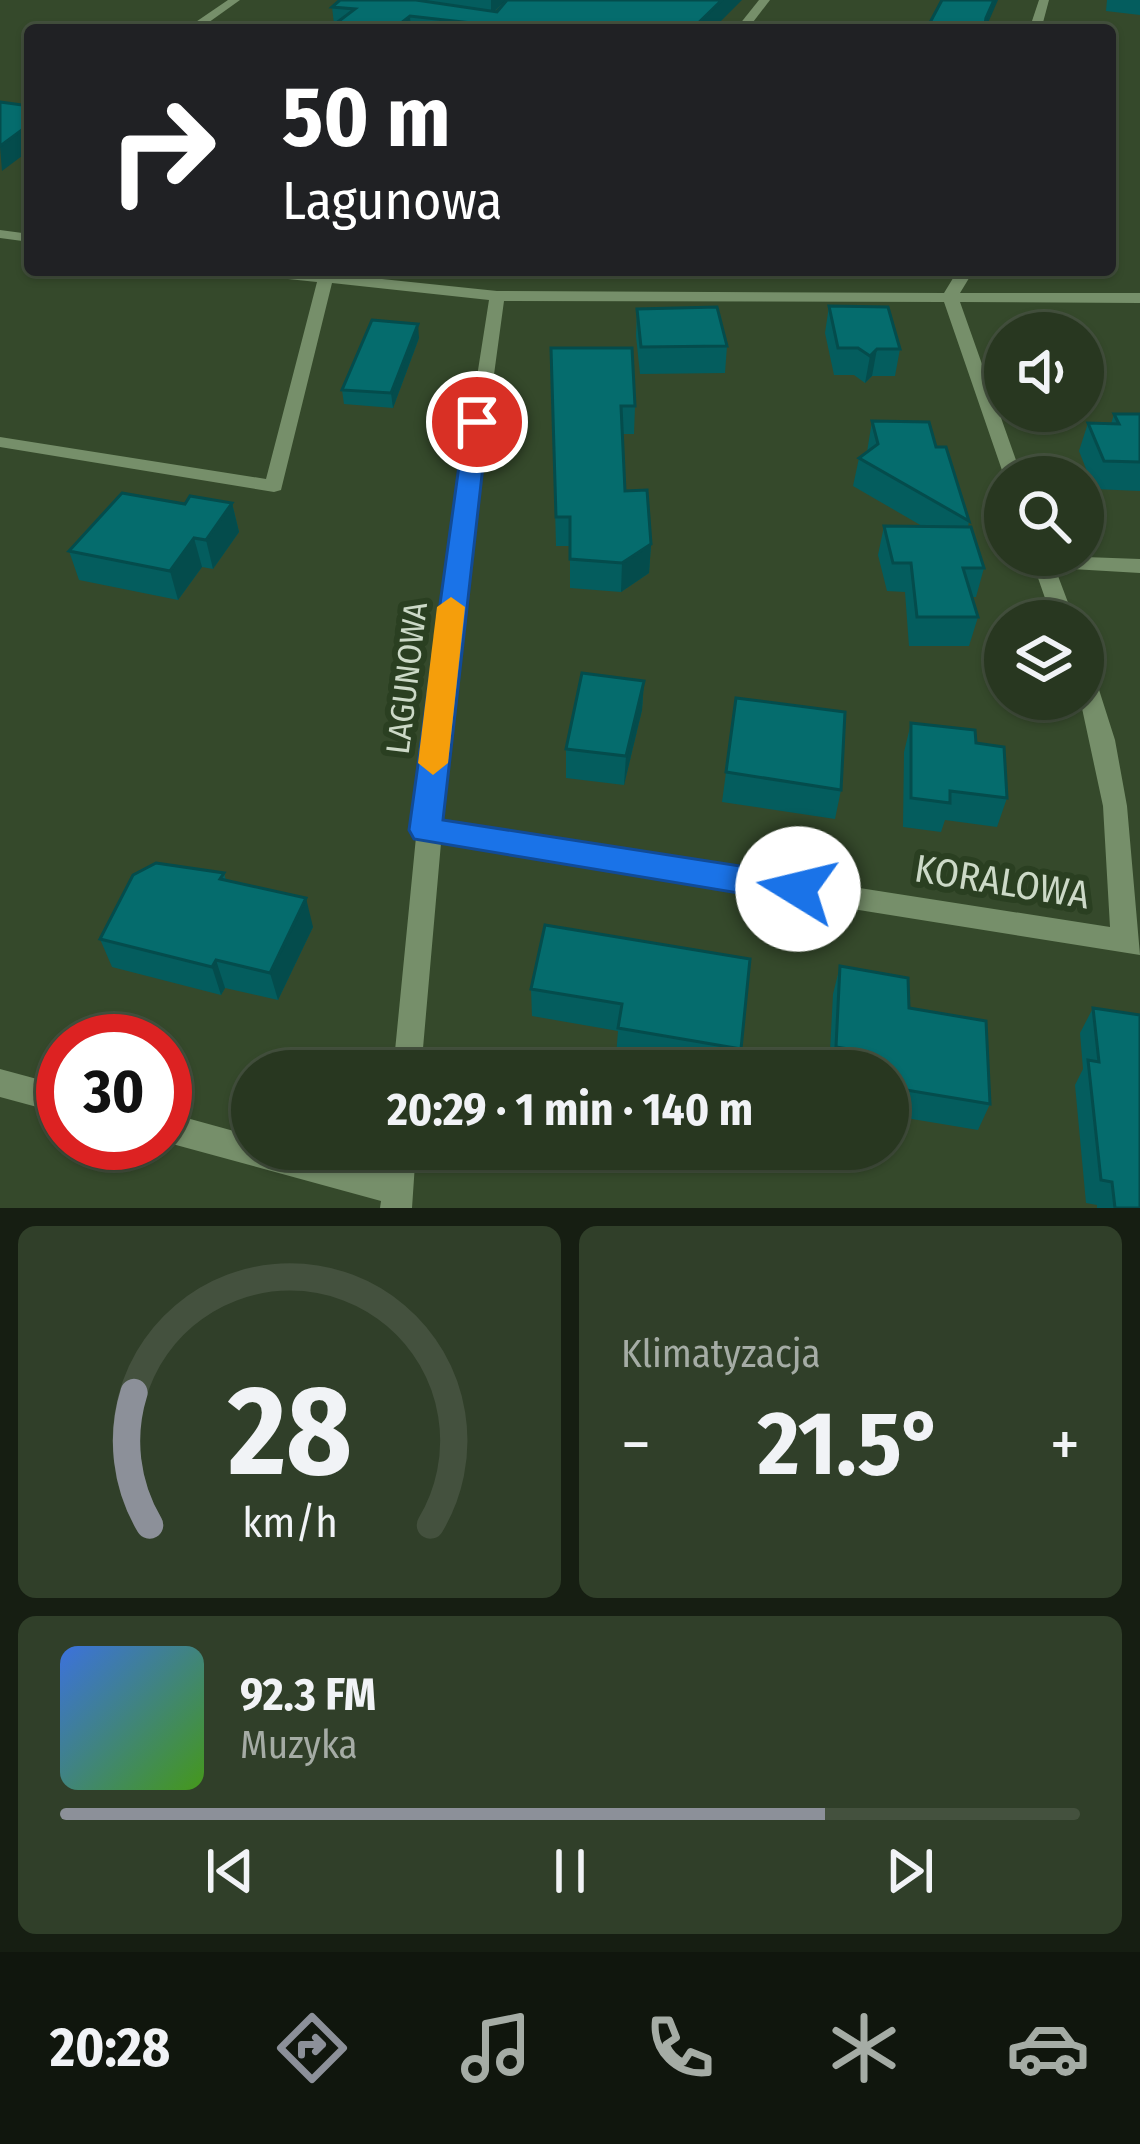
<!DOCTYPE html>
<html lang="pl">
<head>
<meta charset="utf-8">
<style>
  :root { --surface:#283720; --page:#303f29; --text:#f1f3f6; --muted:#a5aca5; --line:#44513e; --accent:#8c9099 }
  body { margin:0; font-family:"Fira Sans Condensed",sans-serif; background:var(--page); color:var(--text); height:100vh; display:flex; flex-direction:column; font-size:45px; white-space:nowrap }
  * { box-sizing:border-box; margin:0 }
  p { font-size:39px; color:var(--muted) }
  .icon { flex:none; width:66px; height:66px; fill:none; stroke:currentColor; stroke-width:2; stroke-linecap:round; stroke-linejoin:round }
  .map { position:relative; height:1208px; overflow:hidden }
  .panel { display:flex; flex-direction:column; gap:18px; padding:18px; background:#161e12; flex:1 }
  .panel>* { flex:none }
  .top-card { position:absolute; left:24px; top:24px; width:1092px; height:252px; border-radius:12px; box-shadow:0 3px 9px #0004,0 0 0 3px var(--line); background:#202124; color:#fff; overflow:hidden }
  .buttons { position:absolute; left:984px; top:312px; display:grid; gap:24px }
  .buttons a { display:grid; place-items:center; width:120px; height:120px; border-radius:50%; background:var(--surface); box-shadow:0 3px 9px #0004,0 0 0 3px var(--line); font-size:60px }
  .speed { position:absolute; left:36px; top:1014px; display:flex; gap:24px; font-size:60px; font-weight:700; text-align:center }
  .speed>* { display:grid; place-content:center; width:156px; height:156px; border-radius:50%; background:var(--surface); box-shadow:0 3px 9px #0004,0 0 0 3px var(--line); line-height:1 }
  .speed .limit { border:18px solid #d22; background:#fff; color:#111 }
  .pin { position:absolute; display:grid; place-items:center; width:102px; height:102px; color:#fff; margin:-51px; border:6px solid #fff; border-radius:50%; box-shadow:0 3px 12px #0007 }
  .me { position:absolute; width:132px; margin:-66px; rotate:279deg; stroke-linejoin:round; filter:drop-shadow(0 0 9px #0008) }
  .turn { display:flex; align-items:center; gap:42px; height:252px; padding:0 60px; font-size:54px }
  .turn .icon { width:156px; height:156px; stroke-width:2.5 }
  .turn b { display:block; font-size:84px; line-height:102px }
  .big { font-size:90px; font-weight:700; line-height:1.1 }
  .panel .card { flex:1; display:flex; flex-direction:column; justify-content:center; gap:18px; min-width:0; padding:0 42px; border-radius:18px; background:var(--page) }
  .panel .dial { align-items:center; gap:0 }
  .dial svg { height:312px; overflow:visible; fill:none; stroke:var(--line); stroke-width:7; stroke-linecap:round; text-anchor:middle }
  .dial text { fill:var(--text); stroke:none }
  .song { display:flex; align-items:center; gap:36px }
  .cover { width:144px; height:144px; border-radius:18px; background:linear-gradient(135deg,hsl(220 70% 55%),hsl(100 70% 35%)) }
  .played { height:12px; border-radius:6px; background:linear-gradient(90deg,var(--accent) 75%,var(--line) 75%) }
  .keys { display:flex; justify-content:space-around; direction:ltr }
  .heat { display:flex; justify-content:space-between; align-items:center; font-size:66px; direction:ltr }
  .panel .tiles { flex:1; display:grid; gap:18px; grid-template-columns:1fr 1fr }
  .card:last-child { grid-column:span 2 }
  .trip { position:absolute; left:231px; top:1050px; width:678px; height:120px; border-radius:60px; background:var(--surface); box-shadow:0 3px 9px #0004,0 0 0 3px var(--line); font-weight:700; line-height:120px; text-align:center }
  .dock { display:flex; height:192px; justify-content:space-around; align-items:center; background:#10160d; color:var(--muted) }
  .dock .icon { width:84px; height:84px }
  .dock .current { color:var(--accent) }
  .dock b { font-size:54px; color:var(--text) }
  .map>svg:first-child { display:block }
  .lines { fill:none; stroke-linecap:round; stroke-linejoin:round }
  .minor { fill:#768f6a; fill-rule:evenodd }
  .wall { fill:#045d5e }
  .shaded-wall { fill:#044c4c }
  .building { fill:#056c6d; stroke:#044c4c; stroke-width:3 }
  .route { fill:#1a73e8; stroke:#114b97; stroke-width:3 }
  .slow { fill:#f59e0b }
  .labels { text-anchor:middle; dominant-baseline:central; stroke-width:12; stroke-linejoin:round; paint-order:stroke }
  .street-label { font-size:33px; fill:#ccd9c7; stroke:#2a3f21 }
  .near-street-label { font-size:39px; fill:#ccd9c7; stroke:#2a3f21 }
</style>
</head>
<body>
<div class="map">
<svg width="1140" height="1208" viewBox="0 0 1140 1208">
  <rect width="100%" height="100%" fill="#35492b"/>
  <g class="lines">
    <g class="minor">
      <path d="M 228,0 L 240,0 L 198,30 L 184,30 Z"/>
      <path d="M 759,0 L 770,0 L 747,30 L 735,30 Z"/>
      <path d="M 1039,0 L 1049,0 L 1041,30 L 1029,30 Z"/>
      <path d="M 0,230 L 30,234 L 30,242 L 0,238 Z"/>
      <path d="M 241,270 L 319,273 L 334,270 L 334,274 L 497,291 L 944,293 L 958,270 L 974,270 L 960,293 L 1140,293 L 1140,303 L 960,302 L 1022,477 L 1005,479 L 944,302 L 504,301 L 459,632 L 443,823 L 1110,927 L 1103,806 L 1080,699 L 1083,699 L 1083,666 L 1091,668 L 1094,674 L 1115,740 L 1127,806 L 1140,955 L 441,843 L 421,1071 L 393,1071 L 416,837 L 413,830 L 418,822 L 437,632 L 489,300 L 332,283 L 281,490 L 274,492 L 0,447 L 0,437 L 266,479 L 317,282 L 249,275 Z"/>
      <path d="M 1030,555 L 1140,559 L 1140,573 L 1055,568 L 1075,621 L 1053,621 Z"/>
      <path d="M 0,1069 L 63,1086 L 63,1114 L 0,1097 Z"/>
      <path d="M 165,1112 L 252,1136 L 252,1149 L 302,1149 L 384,1171 L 386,1149 L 416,1149 L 412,1208 L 380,1208 L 381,1201 L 165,1142 Z"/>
    </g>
  </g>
  <g class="wall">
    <path d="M 340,0 L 506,0 L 495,11 L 712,30 L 327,30 L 334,24 L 332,7 Z"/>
    <path d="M 1107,0 L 1140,0 L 1140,15 L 1106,11 Z"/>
    <path d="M 829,306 L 900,349 L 895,376 L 872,376 L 865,383 L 854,375 L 834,375 L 825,333 Z"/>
    <path d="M 637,309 L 727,346 L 725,373 L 640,374 L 636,336 Z"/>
    <path d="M 419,338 L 393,408 L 344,404 L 342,390 Z"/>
    <path d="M 551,348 L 635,406 L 634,434 L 622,434 L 625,491 L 651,544 L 649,573 L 621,592 L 570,588 L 570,546 L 556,546 Z"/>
    <path d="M 1114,414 L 1140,414 L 1140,491 L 1094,489 L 1079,451 L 1088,423 L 1111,424 Z"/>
    <path d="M 872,421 L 936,447 L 969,521 L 968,527 L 984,568 L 976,597 L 972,597 L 978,617 L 969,646 L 909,646 L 905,592 L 887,591 L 878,555 L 884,526 L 922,526 L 853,486 L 859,458 L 867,452 Z"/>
    <path d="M 232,503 L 239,532 L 213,569 L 202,567 L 178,600 L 79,580 L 69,551 L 185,504 Z"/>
    <path d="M 644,681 L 642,710 L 624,785 L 566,778 L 566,749 Z"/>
    <path d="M 736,698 L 841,790 L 835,819 L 722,802 Z"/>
    <path d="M 911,723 L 976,743 L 1007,798 L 997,827 L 945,820 L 941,832 L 903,827 L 904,752 Z"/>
    <path d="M 224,873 L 226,880 L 313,927 L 278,1000 L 225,988 L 221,995 L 112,967 L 100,939 Z"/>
    <path d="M 750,959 L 737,1071 L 706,1071 L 616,1056 L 618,1031 L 532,1016 L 531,989 Z"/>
    <path d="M 840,966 L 990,1104 L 978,1130 L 888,1115 L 888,1071 L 829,1071 L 833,994 Z"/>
    <path d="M 1093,1008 L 1140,1208 L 1097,1208 L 1097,1205 L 1086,1203 L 1075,1085 L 1083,1069 L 1080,1033 Z"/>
  </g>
  <g class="shaded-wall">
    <path d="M 491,0 L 506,0 L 491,14 Z"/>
    <path d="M 722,0 L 742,0 L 712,30 L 691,30 Z"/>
    <path d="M 994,0 L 998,0 L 985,30 L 986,18 Z"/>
    <path d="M 410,16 L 411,30 L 392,30 Z"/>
    <path d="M 30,124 L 30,150 L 2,171 L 0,146 Z"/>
    <path d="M 418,324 L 419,338 L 393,408 L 391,393 Z"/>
    <path d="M 877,349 L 872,376 L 865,383 L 870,356 Z"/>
    <path d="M 232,503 L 239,532 L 213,569 L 206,540 Z"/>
    <path d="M 194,538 L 202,567 L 178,600 L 170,571 Z"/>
    <path d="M 651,544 L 649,573 L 621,592 L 622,563 Z"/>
    <path d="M 644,681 L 642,710 L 624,785 L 626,756 Z"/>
    <path d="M 306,898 L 313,927 L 278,1000 L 270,973 Z"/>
    <path d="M 216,960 L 225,988 L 221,995 L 212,967 Z"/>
  </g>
  <g class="building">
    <path d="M 340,0 L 416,0 L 497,12 L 507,0 L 722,0 L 691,30 L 505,30 L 507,27 L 410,16 L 392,30 L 327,30 L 355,9 L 332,7 Z"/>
    <path d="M 942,0 L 994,0 L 986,18 L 984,30 L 926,30 Z"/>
    <path d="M 0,102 L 30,106 L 30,124 L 0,146 Z"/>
    <path d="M 829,306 L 888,307 L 900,349 L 877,349 L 870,356 L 858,348 L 838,348 Z"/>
    <path d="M 717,307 L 727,346 L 641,347 L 637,309 Z"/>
    <path d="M 372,320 L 418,324 L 391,393 L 342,390 Z"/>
    <path d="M 551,348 L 632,348 L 635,406 L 621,406 L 625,491 L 647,490 L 651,544 L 622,563 L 570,559 L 570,517 L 556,517 Z"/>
    <path d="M 1114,414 L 1140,414 L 1140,462 L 1104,461 L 1088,423 L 1119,424 Z"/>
    <path d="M 872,421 L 929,422 L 936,447 L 946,447 L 969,521 L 859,458 L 878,444 Z"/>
    <path d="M 122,493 L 185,504 L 190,496 L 232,503 L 206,540 L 194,538 L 170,571 L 69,551 Z"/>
    <path d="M 884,526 L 971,527 L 984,568 L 963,568 L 978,617 L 917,617 L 911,563 L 893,563 Z"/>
    <path d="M 582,673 L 644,681 L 626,756 L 566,749 Z"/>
    <path d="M 736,698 L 845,712 L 841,790 L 726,772 Z"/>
    <path d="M 911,723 L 975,730 L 976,743 L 1004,747 L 1007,798 L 950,791 L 950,803 L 911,798 Z"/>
    <path d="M 156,863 L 224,873 L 220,879 L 306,898 L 270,973 L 216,960 L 212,967 L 100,939 L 133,875 Z"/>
    <path d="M 545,925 L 750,959 L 741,1049 L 618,1028 L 622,1004 L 531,989 Z"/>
    <path d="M 840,966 L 908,978 L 909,1008 L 986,1021 L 990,1104 L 888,1087 L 888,1071 L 867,1071 L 868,1052 L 836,1047 Z"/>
    <path d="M 1093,1008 L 1140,1015 L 1140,1208 L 1115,1208 L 1112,1182 L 1101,1180 L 1088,1060 L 1099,1062 Z"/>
  </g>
  <path class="route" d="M 477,415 L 488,422 L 443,820 L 798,875 L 810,879 L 815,889 L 810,899 L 798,903 L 414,839 L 409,830 L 465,422 Z"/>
  <path class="slow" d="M 451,597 L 465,607 L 448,763 L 433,775 L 418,763 L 437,607 Z"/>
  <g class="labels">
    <g class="street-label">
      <text transform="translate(407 678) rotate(-83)">LAGUNOWA</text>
    </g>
    <g class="near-street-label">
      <text transform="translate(1002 882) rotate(9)">KORALOWA</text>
    </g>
  </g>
</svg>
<div class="buttons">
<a><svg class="icon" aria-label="sound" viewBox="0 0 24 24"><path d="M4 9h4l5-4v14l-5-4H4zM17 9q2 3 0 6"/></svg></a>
<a><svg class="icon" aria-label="search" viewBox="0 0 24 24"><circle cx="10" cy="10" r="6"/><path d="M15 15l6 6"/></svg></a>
<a><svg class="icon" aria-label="layers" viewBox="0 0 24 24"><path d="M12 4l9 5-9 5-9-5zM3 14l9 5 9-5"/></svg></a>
</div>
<div class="speed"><div class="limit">30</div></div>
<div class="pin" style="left:477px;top:422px;background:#d93025"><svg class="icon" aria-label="arrive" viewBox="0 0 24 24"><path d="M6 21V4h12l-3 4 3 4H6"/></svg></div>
<svg class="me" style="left:798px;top:889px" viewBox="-20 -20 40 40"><circle r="19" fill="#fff"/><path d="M0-13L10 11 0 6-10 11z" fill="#1a73e8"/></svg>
<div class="trip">20:29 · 1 min · 140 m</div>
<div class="top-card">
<div class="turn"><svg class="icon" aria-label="right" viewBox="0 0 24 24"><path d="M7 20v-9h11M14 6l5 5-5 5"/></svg><div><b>50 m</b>Lagunowa</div></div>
</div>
</div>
<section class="panel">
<div class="tiles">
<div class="card dial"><svg viewBox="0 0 100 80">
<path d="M14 69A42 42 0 1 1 86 69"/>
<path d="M14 69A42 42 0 0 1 10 35" stroke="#8c9099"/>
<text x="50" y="56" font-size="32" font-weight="700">28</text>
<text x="50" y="72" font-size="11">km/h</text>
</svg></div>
<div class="card"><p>Klimatyzacja</p>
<div class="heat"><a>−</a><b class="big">21.5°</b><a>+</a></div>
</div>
<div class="card">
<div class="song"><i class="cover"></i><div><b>92.3 FM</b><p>Muzyka</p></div></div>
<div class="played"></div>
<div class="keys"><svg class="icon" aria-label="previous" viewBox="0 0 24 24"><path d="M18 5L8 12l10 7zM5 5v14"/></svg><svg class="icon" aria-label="pause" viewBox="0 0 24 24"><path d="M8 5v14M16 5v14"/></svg><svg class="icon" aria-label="next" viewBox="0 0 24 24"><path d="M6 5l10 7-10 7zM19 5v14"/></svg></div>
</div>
</div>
</section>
<nav class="dock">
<b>20:28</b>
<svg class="icon current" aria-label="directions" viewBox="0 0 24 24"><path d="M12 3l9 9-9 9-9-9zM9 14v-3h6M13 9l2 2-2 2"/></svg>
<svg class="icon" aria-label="music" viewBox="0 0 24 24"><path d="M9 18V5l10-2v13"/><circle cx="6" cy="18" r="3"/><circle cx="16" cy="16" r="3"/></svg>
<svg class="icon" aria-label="phone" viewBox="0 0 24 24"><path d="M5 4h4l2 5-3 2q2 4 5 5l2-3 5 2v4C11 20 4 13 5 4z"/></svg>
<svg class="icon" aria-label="climate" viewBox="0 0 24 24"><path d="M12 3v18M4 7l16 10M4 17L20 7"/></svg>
<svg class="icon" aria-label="car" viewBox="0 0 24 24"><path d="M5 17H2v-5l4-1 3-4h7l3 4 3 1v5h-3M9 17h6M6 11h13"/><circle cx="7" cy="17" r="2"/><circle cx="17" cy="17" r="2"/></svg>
</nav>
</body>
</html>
